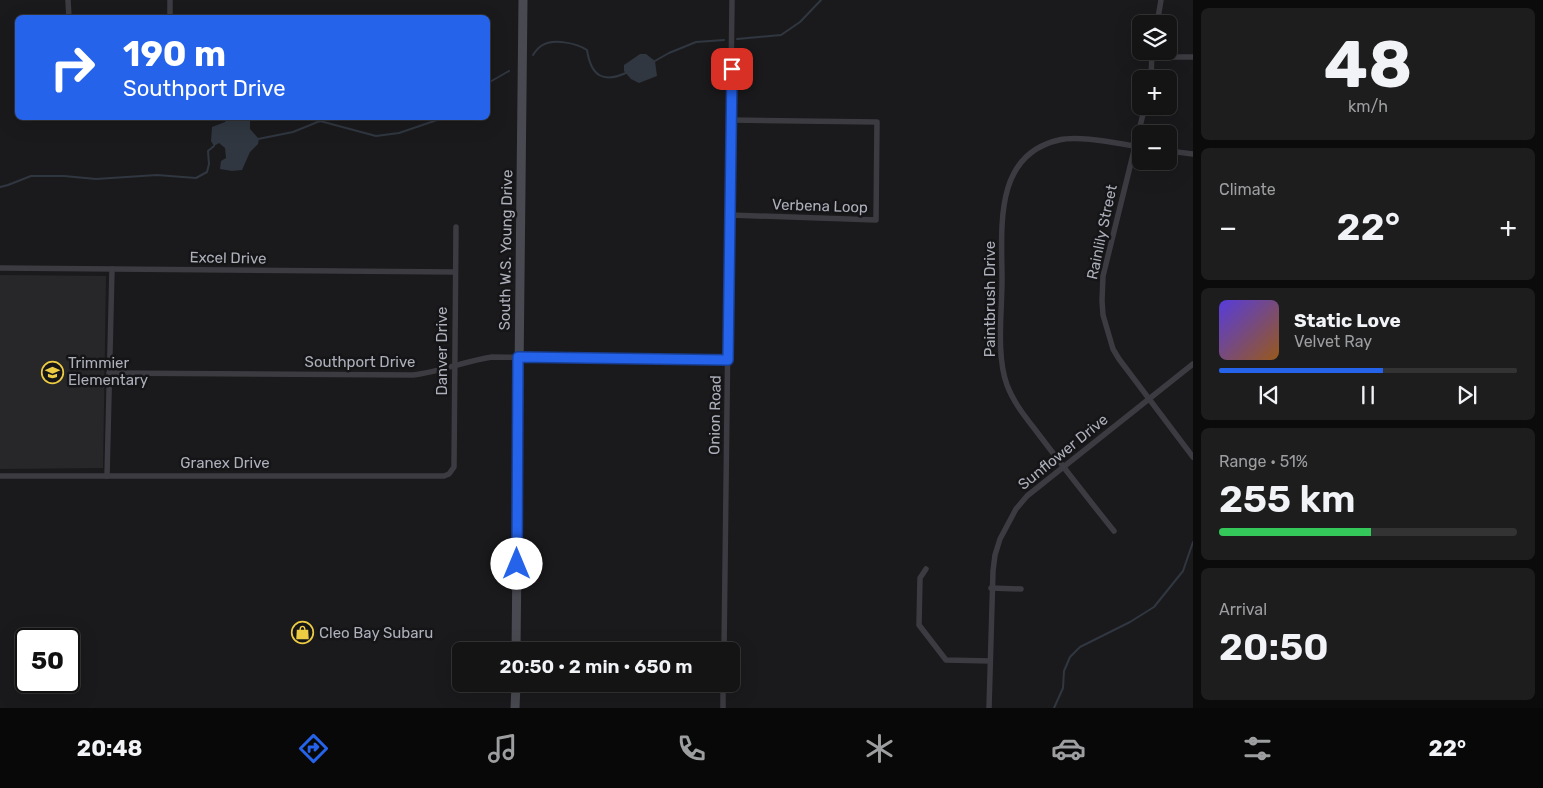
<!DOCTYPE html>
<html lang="en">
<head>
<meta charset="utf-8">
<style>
  :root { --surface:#141415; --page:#1d1d1e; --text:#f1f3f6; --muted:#9d9ea0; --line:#333334; --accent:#2563eb }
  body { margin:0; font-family:Rubik,sans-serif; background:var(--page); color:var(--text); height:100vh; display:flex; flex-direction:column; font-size:19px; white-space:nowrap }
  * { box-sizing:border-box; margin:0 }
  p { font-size:16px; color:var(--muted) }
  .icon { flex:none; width:28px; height:28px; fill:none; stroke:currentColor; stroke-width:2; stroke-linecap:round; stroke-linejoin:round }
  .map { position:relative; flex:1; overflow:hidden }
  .side { display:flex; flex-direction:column; gap:8px; padding:8px; background:#0b0b0c; width:350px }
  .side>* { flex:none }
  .guide { position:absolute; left:15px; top:15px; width:475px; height:105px; border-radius:8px; box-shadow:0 5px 20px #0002,0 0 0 1px var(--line); background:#2563eb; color:#fff; overflow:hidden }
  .fabs { position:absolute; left:1132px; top:15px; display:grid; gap:10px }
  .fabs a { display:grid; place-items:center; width:45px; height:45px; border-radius:8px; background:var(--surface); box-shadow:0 5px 20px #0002,0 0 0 1px var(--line); font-size:25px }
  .speed { position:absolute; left:15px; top:628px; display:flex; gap:10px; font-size:25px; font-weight:700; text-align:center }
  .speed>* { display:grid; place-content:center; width:65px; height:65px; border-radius:50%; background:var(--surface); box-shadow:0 5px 20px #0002,0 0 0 1px var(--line); line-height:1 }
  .speed .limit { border:2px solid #111; border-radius:8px; background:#fff; color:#111 }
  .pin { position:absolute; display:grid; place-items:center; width:42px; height:42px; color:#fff; margin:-21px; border-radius:10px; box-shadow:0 2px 8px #0006 }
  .me { position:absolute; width:55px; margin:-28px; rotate:0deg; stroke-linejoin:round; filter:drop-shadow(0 0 4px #0008) }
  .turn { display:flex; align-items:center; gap:18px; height:105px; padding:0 25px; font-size:22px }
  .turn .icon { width:65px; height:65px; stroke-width:2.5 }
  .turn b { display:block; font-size:35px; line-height:42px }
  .big { font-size:38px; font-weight:600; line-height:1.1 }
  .side .card { flex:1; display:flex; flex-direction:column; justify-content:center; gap:8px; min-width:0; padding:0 18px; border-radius:8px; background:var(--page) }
  .side .dial { align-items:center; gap:0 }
  .dial b { font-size:65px; line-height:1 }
  .song { display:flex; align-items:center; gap:15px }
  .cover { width:60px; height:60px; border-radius:8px; background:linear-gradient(135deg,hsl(250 70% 55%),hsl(30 70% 35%)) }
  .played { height:5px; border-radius:2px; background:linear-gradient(90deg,var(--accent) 55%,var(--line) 55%) }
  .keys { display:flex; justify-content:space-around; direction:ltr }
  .heat { display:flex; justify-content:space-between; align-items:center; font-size:28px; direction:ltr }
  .charge { height:8px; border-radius:4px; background:linear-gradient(90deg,#34c759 51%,var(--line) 0) }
  .trip { position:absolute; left:452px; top:642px; width:288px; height:50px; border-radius:8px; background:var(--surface); box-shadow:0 5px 20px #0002,0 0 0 1px var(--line); font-weight:600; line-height:50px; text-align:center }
  .menu { display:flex; height:80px; justify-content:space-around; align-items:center; background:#080808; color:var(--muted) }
  .menu .icon { width:35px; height:35px }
  .menu .active { color:var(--accent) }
  .menu b { font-size:22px; color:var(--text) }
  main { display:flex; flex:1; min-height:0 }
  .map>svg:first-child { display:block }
  .built { fill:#272629 }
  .water { fill:#303740 }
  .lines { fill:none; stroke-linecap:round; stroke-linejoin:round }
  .stream { stroke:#303740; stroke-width:2 }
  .street { stroke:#3b3b41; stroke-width:5.5 }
  .secondary { stroke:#494a51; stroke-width:9 }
  .route-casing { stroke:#184099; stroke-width:12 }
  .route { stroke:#2563eb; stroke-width:9 }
  .labels { text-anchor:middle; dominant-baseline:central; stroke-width:5; stroke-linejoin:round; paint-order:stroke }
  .street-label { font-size:15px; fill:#adb0bb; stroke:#151517 }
  .poi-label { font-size:15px; fill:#adb0bb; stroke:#151517; text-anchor:start }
</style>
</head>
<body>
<main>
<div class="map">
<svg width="1193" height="708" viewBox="0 0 1193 708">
  <rect width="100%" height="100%" fill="#1a1a1c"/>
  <path class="built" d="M 0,275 L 106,276 L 103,468 L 0,469 Z"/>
  <g class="water">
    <path d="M 640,54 L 646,54 L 655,61 L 657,76 L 639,83 L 631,79 L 624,71 L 624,65 Z"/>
    <path d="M 228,118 L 250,118 L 250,129 L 259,139 L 258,144 L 250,152 L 242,170 L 232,171 L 220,169 L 221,161 L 226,158 L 225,148 L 219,143 L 214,146 L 211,141 L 212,127 L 225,122 Z"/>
  </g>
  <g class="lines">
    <g class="stream">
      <path d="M 737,39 L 781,35 L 800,22 L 821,0"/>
      <path d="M 533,55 C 535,52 538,48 541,46 C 553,38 576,43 587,50 C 591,76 603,84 628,72"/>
      <path d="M 653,62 L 669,53 L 696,42 L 724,40"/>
      <path d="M 488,83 L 509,71"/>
      <path d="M 258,139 L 293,132 L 320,121 L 376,136 L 399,133 L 443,118"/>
      <path d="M 0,187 L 8,185 L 31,176 L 64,176 L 96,179 L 157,175 L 196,178 L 207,172 L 209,164 L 208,151 L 214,146"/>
      <path d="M 1054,708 L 1063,688 L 1064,671 L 1070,657 L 1080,647 L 1130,622 L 1154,607 L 1183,571 L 1193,542"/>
    </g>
    <g class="street">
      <path d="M 68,0 L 69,18"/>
      <path d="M 170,0 L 170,18"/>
      <path d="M 1157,24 L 1161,0"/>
      <path d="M 1152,54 L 1164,57 L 1193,57"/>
      <path d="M 1151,79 L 1152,51"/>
      <path d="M 1145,106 L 1103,276 L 1102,301 L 1103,315 L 1113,349 L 1119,359 L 1193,457"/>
      <path d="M 1169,151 L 1193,154"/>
      <path d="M 730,215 L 876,220 L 877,122 L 731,120"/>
      <path d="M 0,268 L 455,272"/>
      <path d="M 109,373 L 413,375 C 440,372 465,361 492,357 L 728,360"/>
      <path d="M 0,476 L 444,476 L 449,474 L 454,467 L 456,227"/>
      <path d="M 107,476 L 112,269"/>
      <path d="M 1114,531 C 1089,500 1064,468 1040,436 C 1028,420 1014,404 1007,385 C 996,355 1002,312 1002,280 C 1002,228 993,155 1059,140 C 1080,135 1119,144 1141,147"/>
      <path d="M 926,569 L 920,578 L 919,625 L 946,660 L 990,661"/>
      <path d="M 991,588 L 1021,589"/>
      <path d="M 724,651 L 732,0"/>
      <path d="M 723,708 L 723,684"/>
      <path d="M 989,708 L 993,571 L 995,555 L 1000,539 L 1016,509 L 1027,496 L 1193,364"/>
    </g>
    <g class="secondary">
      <path d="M 516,651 L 523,0"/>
      <path d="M 515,708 L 516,684"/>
    </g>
  </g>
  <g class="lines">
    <defs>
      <path id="route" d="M 517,564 L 518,357 L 728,360 L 732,69"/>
    </defs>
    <use href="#route" class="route-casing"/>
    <use href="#route" class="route"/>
  </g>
  <defs>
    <symbol id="school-ring" viewBox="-11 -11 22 22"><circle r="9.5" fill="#151517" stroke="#edcb42" stroke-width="1.5"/><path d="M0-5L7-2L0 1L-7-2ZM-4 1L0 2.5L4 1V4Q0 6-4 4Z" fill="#edcb42"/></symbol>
    <symbol id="shop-ring" viewBox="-11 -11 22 22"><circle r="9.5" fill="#151517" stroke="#edcb42" stroke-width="1.5"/><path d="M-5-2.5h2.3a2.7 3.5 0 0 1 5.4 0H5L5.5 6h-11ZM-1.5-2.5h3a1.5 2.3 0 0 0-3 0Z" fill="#edcb42"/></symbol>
  </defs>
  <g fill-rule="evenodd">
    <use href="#school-ring" x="40" y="360" width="25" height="25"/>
    <use href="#shop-ring" x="290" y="620" width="25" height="25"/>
  </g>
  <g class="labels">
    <g class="street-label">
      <text transform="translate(820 206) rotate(2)">Verbena Loop</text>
      <text transform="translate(1102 232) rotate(-78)">Rainlily Street</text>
      <text transform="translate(506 250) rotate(-89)">South W.S. Young Drive</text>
      <text transform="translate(228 258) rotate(1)">Excel Drive</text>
      <text transform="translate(990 299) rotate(-90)">Paintbrush Drive</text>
      <text transform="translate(442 351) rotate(-90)">Danver Drive</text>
      <text x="360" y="362">Southport Drive</text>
      <text transform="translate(715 415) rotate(-89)">Onion Road</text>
      <text transform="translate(1063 452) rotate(-39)">Sunflower Drive</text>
      <text x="225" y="463">Granex Drive</text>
    </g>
    <g class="poi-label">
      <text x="68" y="363">Trimmier<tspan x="68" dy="17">Elementary</tspan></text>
      <text x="319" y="633">Cleo Bay Subaru</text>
    </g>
  </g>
</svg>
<div class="fabs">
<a><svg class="icon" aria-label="layers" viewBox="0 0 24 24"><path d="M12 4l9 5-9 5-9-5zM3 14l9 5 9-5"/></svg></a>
<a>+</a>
<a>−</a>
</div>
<div class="speed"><div class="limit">50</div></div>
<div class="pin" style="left:732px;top:69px;background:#d93025"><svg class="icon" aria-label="arrive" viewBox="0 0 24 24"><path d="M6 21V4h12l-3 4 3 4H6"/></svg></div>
<svg class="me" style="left:517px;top:564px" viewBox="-20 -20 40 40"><circle r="19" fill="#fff"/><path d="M0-13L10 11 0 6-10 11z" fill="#2563eb"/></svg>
<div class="trip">20:50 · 2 min · 650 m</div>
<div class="guide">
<div class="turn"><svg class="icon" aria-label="right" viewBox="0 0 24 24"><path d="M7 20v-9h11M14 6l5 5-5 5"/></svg><div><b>190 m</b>Southport Drive</div></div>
</div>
</div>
<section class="side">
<div class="card dial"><b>48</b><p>km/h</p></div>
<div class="card"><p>Climate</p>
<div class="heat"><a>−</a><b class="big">22°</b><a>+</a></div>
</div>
<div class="card">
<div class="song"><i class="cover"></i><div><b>Static Love</b><p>Velvet Ray</p></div></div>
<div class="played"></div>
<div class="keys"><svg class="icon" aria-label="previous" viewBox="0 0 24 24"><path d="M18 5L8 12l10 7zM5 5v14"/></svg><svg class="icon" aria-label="pause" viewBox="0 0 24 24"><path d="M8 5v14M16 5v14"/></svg><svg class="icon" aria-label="next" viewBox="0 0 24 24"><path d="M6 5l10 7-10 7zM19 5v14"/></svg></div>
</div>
<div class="card"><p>Range · 51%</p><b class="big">255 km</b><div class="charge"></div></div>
<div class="card"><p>Arrival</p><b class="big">20:50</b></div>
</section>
</main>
<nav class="menu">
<b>20:48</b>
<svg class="icon active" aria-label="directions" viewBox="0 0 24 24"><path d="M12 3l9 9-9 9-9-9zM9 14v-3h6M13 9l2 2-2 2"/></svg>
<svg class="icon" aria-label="music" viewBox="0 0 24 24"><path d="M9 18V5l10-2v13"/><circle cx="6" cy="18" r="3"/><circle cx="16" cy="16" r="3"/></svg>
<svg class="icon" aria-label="phone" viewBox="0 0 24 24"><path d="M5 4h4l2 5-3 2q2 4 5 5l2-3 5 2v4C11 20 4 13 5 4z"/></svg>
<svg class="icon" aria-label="climate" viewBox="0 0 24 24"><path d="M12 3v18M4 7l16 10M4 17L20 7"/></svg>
<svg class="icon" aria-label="car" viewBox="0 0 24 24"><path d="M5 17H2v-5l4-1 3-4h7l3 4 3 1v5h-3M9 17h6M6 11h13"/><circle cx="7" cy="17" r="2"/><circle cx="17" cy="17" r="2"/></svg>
<svg class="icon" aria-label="filters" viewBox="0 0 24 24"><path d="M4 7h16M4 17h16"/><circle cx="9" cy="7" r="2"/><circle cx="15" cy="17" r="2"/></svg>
<b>22°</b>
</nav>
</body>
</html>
